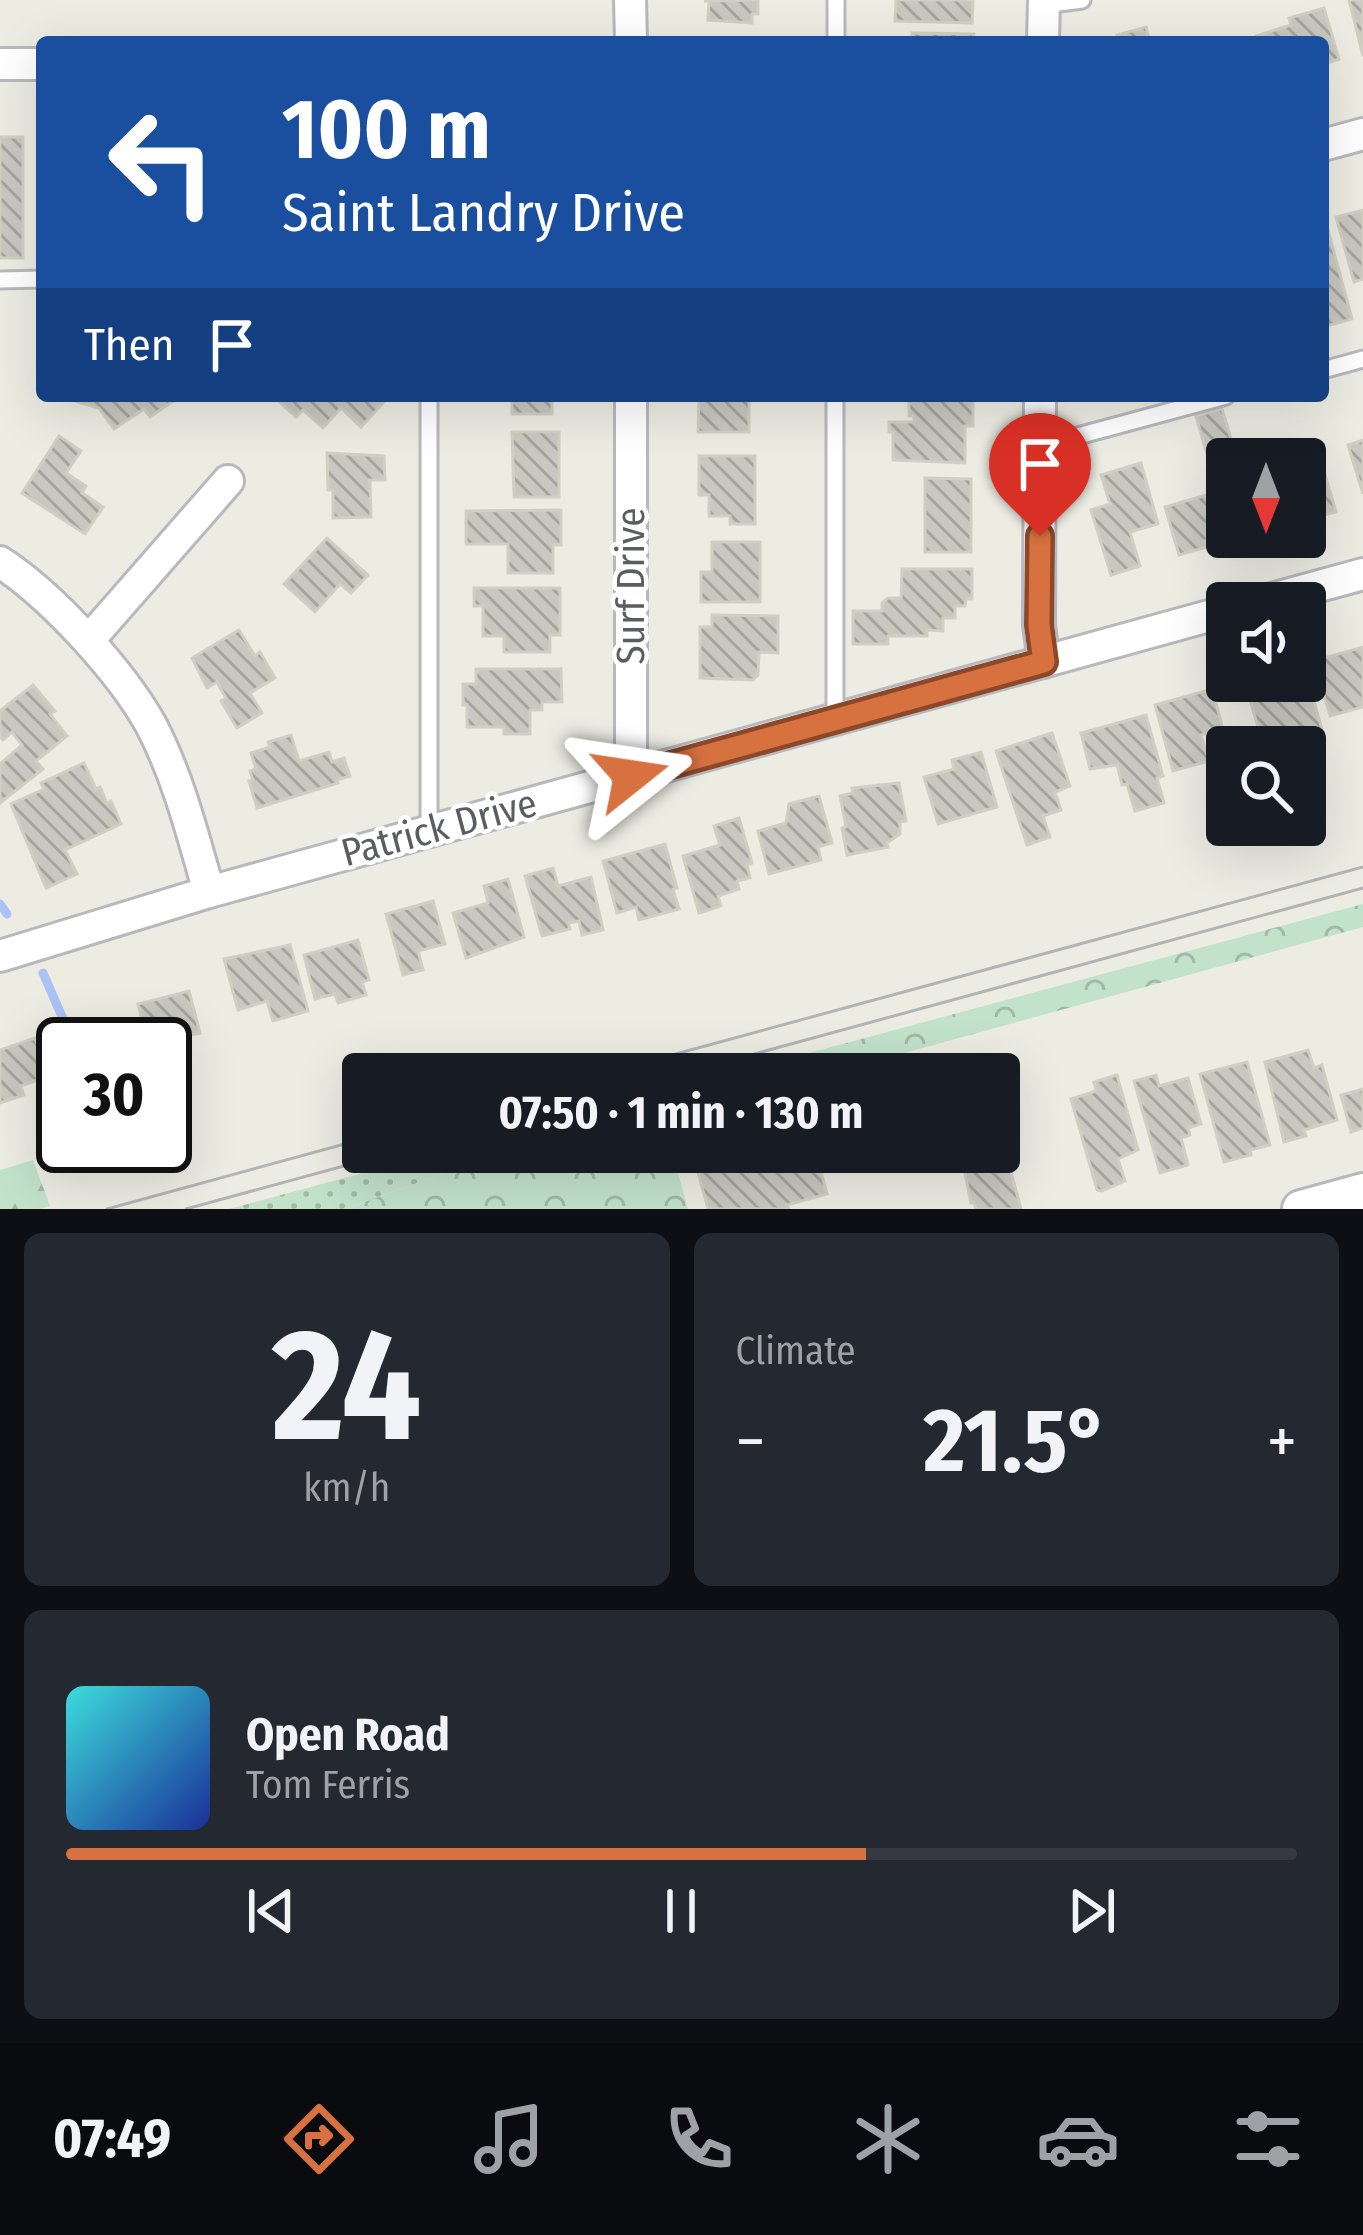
<!DOCTYPE html>
<html lang="en">
<head>
<meta charset="utf-8">
<style>
  :root { --surface:#171b24; --page:#242831; --text:#f1f3f6; --muted:#9ea1a6; --line:#363941; --accent:#d7713f }
  body { margin:0; font-family:"Fira Sans Condensed",sans-serif; background:var(--page); color:var(--text); height:100vh; display:flex; flex-direction:column; font-size:45px; white-space:nowrap }
  * { box-sizing:border-box; margin:0 }
  p { font-size:39px; color:var(--muted) }
  .icon { flex:none; width:66px; height:66px; fill:none; stroke:currentColor; stroke-width:2; stroke-linecap:round; stroke-linejoin:round }
  .map { position:relative; height:1209px; overflow:hidden }
  .side { display:flex; flex-direction:column; gap:24px; padding:24px; background:#0d0f14; flex:1 }
  .side>* { flex:none }
  .banner { position:absolute; left:36px; top:36px; width:1293px; height:366px; border-radius:12px; box-shadow:0 12px 48px #0002; background:#1a4fa0; color:#fff; overflow:hidden }
  .needle { width:78px; rotate:180deg }
  .controls { position:absolute; left:1206px; top:438px; display:grid; gap:24px }
  .controls a { display:grid; place-items:center; width:120px; height:120px; border-radius:12px; background:var(--surface); box-shadow:0 12px 48px #0002; font-size:60px }
  .speed { position:absolute; left:36px; top:1017px; display:flex; gap:24px; font-size:60px; font-weight:700; text-align:center }
  .speed>* { display:grid; place-content:center; width:156px; height:156px; border-radius:50%; background:var(--surface); box-shadow:0 12px 48px #0002; line-height:1 }
  .speed .limit { border:6px solid #111; border-radius:18px; background:#fff; color:#111 }
  .pin { position:absolute; display:grid; place-items:center; width:102px; height:102px; color:#fff; margin:-123px -51px; border-radius:50% 50% 50% 0; rotate:-45deg; box-shadow:0 0 12px #0007 }
  .pin .icon { rotate:45deg }
  .me { position:absolute; width:132px; margin:-66px; rotate:75deg; stroke-linejoin:round; filter:drop-shadow(0 0 9px #0008) }
  .turn { display:flex; align-items:center; gap:42px; height:252px; padding:0 48px; font-size:54px }
  .turn .icon { width:156px; height:156px; stroke-width:2.5 }
  .turn b { display:block; font-size:84px; line-height:102px }
  .then { display:flex; align-items:center; height:114px; padding:0 48px; background:#0003; gap:24px; font-size:45px }
  .big { font-size:90px; font-weight:700; line-height:1.1 }
  .side .widget { flex:1; display:flex; flex-direction:column; justify-content:center; gap:18px; min-width:0; padding:0 42px; border-radius:18px; background:var(--page) }
  .side .dial { align-items:center; gap:0 }
  .dial b { font-size:156px; line-height:1 }
  .song { display:flex; align-items:center; gap:36px }
  .cover { width:144px; height:144px; border-radius:18px; background:linear-gradient(135deg,hsl(180 70% 55%),hsl(230 70% 35%)) }
  .played { height:12px; border-radius:6px; background:linear-gradient(90deg,var(--accent) 65%,var(--line) 65%) }
  .keys { display:flex; justify-content:space-around; direction:ltr }
  .heat { display:flex; justify-content:space-between; align-items:center; font-size:66px; direction:ltr }
  .side .tiles { flex:1; display:grid; gap:24px; grid-template-columns:1fr 1fr }
  .widget:last-child { grid-column:span 2 }
  .trip { position:absolute; left:342px; top:1053px; width:678px; height:120px; border-radius:12px; background:var(--surface); box-shadow:0 12px 48px #0002; font-weight:700; line-height:120px; text-align:center }
  .dock { display:flex; height:192px; justify-content:space-around; align-items:center; background:#090b0e; color:var(--muted) }
  .dock .icon { width:84px; height:84px }
  .dock .on { color:var(--accent) }
  .dock b { font-size:54px; color:var(--text) }
  .map>svg:first-child { display:block }
  .grass { fill:url(#grass-dots) }
  .forest { fill:url(#forest-firs) }
  .park { fill:url(#park-crowns) }
  .lines { fill:none; stroke-linecap:round; stroke-linejoin:round }
  .stream { stroke:#aac2f6; stroke-width:9 }
  .building { fill:url(#building-back-hatch); stroke:#d0d0c2; stroke-width:3 }
  .service-casing { stroke:#b8b9be; stroke-width:21 }
  .minor-casing { stroke:#b8b9be; stroke-width:36 }
  .tertiary-casing { stroke:#b8b9be; stroke-width:42 }
  .service { stroke:#fff; stroke-width:15 }
  .minor { stroke:#fff; stroke-width:30 }
  .tertiary { stroke:#fff; stroke-width:36 }
  .tram { stroke:#b3b4b4; stroke-width:3 }
  .route-casing { stroke:#8c4929; stroke-width:30 }
  .route { stroke:#d7713f; stroke-width:21 }
  .labels { text-anchor:middle; dominant-baseline:central; stroke-width:9; stroke-linejoin:round; paint-order:stroke }
  .street-label { font-size:39px; fill:#5b5d62; stroke:#fff }
</style>
</head>
<body>
<div class="map">
<svg width="1363" height="1209" viewBox="0 0 1363 1209">
  <defs>
    <pattern id="grass-dots" width="8" height="8" patternUnits="userSpaceOnUse" patternTransform="scale(3)"><rect width="8" height="8" fill="#c2e2ca"/><path d="M2 2h.1M6 6h.1" fill="none" stroke="#a1baa7" stroke-width="1.8" stroke-linecap="round"/></pattern>
    <pattern id="forest-firs" width="22" height="20" patternUnits="userSpaceOnUse" patternTransform="scale(3)"><rect width="22" height="20" fill="#c2e2ca"/><path d="M5 1l3.5 6h-7zM16 11l3.5 6h-7z" fill="#a1baa7"/></pattern>
    <pattern id="park-crowns" width="20" height="18" patternUnits="userSpaceOnUse" patternTransform="scale(3)"><rect width="20" height="18" fill="#c2e2ca"/><path d="M2 6a3 3 0 1 1 6 0M12 15a3 3 0 1 1 6 0" fill="none" stroke="#a1baa7"/></pattern>
    <pattern id="building-back-hatch" width="6" height="6" patternUnits="userSpaceOnUse" patternTransform="scale(3)"><rect width="6" height="6" fill="#c8c7c0"/><path d="M-1 5l2 2M0 0l6 6M5-1l2 2" fill="none" stroke="#a5a59f"/></pattern>
  </defs>
  <rect width="100%" height="100%" fill="#ecece3"/>
  <path class="grass" d="M 441,1152 L 515,1152 L 465,1166 L 345,1209 L 229,1209 Z"/>
  <path class="forest" d="M 33,1160 L 50,1206 L 39,1209 L 0,1209 L 0,1170 Z"/>
  <g class="park">
    <path d="M 1363,904 L 1363,927 L 828,1074 L 731,1074 Z"/>
    <path d="M 516,1152 L 672,1152 L 688,1209 L 345,1209 L 465,1166 Z"/>
  </g>
  <g class="lines">
    <g class="stream">
      <path d="M 0,904 L 7,914"/>
      <path d="M 43,973 L 74,1044"/>
      <path d="M 145,1146 L 154,1155"/>
    </g>
  </g>
  <g class="building">
    <path d="M 758,0 L 758,14 L 752,14 L 752,23 L 708,20 L 709,1 L 704,1 Z"/>
    <path d="M 896,0 L 973,0 L 972,23 L 895,21 Z"/>
    <path d="M 1349,0 L 1363,0 L 1363,56 Z"/>
    <path d="M 1324,8 L 1339,59 L 1323,65 L 1323,42 L 1258,42 L 1256,36 L 1291,25 L 1289,18 Z"/>
    <path d="M 1146,27 L 1150,42 L 1119,42 L 1117,35 Z"/>
    <path d="M 912,33 L 974,34 L 973,42 L 912,42 Z"/>
    <rect x="0" y="137" width="23" height="121"/>
    <path d="M 1363,210 L 1363,279 L 1354,282 L 1336,217 Z"/>
    <path d="M 1328,230 L 1352,319 L 1323,327 L 1323,231 Z"/>
    <path d="M 78,396 L 174,396 L 176,399 L 150,417 L 144,409 L 114,429 L 99,408 L 77,402 Z"/>
    <path d="M 273,396 L 377,396 L 384,402 L 361,427 L 341,408 L 323,428 L 303,410 L 296,417 Z"/>
    <rect x="512" y="396" width="40" height="18"/>
    <path d="M 699,396 L 749,396 L 749,432 L 698,432 Z"/>
    <path d="M 909,396 L 973,396 L 973,426 L 965,426 L 965,463 L 893,460 L 893,432 L 889,432 L 889,422 L 914,422 L 914,416 L 909,416 Z"/>
    <path d="M 1222,409 L 1237,459 L 1227,459 L 1227,464 L 1211,469 L 1196,416 Z"/>
    <path d="M 512,432 L 559,432 L 559,497 L 514,497 Z"/>
    <path d="M 59,436 L 81,451 L 66,473 L 86,486 L 82,493 L 103,507 L 85,534 L 22,493 Z"/>
    <path d="M 1363,440 L 1363,494 L 1348,445 Z"/>
    <path d="M 1317,447 L 1336,512 L 1305,520 L 1305,459 L 1295,459 L 1293,454 Z"/>
    <path d="M 327,453 L 384,456 L 385,480 L 370,480 L 371,517 L 333,518 L 333,490 L 328,490 Z"/>
    <path d="M 699,456 L 755,456 L 755,524 L 730,524 L 730,516 L 709,516 L 709,495 L 699,495 Z"/>
    <path d="M 1141,463 L 1158,524 L 1130,532 L 1140,566 L 1111,575 L 1091,510 L 1110,504 L 1101,475 Z"/>
    <path d="M 925,478 L 971,479 L 971,552 L 925,552 Z"/>
    <path d="M 1227,483 L 1227,534 L 1205,541 L 1207,547 L 1179,555 L 1165,507 L 1220,491 L 1219,486 Z"/>
    <path d="M 561,510 L 561,545 L 553,545 L 553,573 L 508,573 L 508,544 L 466,544 L 466,511 Z"/>
    <path d="M 327,538 L 368,575 L 351,593 L 340,584 L 315,612 L 284,584 Z"/>
    <path d="M 712,542 L 760,542 L 760,602 L 701,602 L 701,572 L 712,572 Z"/>
    <path d="M 902,569 L 972,569 L 972,599 L 966,599 L 965,606 L 955,606 L 955,618 L 943,618 L 943,631 L 927,630 L 927,636 L 888,636 L 888,644 L 853,644 L 853,611 L 882,611 L 882,603 L 888,598 L 901,598 Z"/>
    <path d="M 474,588 L 560,588 L 560,635 L 550,635 L 550,652 L 504,652 L 504,636 L 483,636 L 483,606 L 474,606 Z"/>
    <path d="M 712,615 L 778,616 L 778,653 L 759,652 L 758,675 L 753,680 L 700,678 L 700,627 L 712,627 Z"/>
    <path d="M 239,630 L 255,656 L 260,652 L 275,678 L 250,693 L 262,713 L 237,728 L 221,701 L 226,698 L 217,682 L 207,688 L 192,658 Z"/>
    <path d="M 1363,647 L 1363,707 L 1330,716 L 1314,661 Z"/>
    <path d="M 476,669 L 561,669 L 562,702 L 542,702 L 542,710 L 530,710 L 530,734 L 504,734 L 504,727 L 467,727 L 467,705 L 463,705 L 463,684 L 476,684 Z"/>
    <path d="M 1305,670 L 1323,733 L 1277,747 L 1274,733 L 1261,737 L 1247,690 L 1272,683 L 1272,681 L 1305,681 Z"/>
    <path d="M 33,685 L 55,711 L 50,714 L 67,736 L 36,761 L 43,769 L 0,803 L 0,764 L 22,745 L 12,732 L 3,740 L 0,736 L 0,711 Z"/>
    <path d="M 1212,689 L 1223,729 L 1201,735 L 1209,761 L 1173,771 L 1155,705 Z"/>
    <path d="M 1146,715 L 1163,776 L 1157,778 L 1164,803 L 1135,811 L 1127,784 L 1122,785 L 1117,765 L 1090,769 L 1081,733 Z"/>
    <path d="M 1052,733 L 1070,786 L 1055,792 L 1061,810 L 1043,816 L 1050,837 L 1027,845 L 996,751 Z"/>
    <path d="M 291,735 L 299,761 L 329,752 L 332,762 L 344,758 L 350,776 L 337,780 L 338,783 L 257,808 L 249,781 L 253,780 L 250,771 L 256,769 L 251,753 L 270,747 L 268,742 Z"/>
    <path d="M 981,752 L 997,807 L 938,824 L 924,777 L 954,769 L 952,760 Z"/>
    <path d="M 84,763 L 96,789 L 100,787 L 107,803 L 111,801 L 121,824 L 65,850 L 77,874 L 46,888 L 11,804 L 44,789 L 41,783 Z"/>
    <path d="M 899,783 L 906,821 L 900,822 L 900,834 L 887,843 L 888,847 L 847,855 L 842,828 L 846,827 L 840,796 L 853,793 L 852,788 Z"/>
    <path d="M 819,796 L 832,843 L 818,847 L 821,860 L 769,874 L 758,831 L 786,823 L 789,804 Z"/>
    <path d="M 739,818 L 752,863 L 747,865 L 750,878 L 737,881 L 739,889 L 718,896 L 721,906 L 699,913 L 683,856 L 720,845 L 714,826 Z"/>
    <path d="M 665,844 L 677,888 L 673,889 L 679,909 L 639,920 L 636,907 L 617,913 L 603,861 Z"/>
    <path d="M 553,868 L 558,886 L 591,877 L 603,930 L 582,935 L 579,921 L 568,923 L 570,929 L 542,936 L 525,876 Z"/>
    <path d="M 508,879 L 524,937 L 466,958 L 453,913 L 488,903 L 484,886 Z"/>
    <path d="M 433,901 L 445,944 L 418,951 L 423,970 L 403,975 L 386,914 Z"/>
    <path d="M 358,940 L 369,980 L 362,982 L 366,995 L 338,1003 L 335,994 L 315,999 L 304,955 Z"/>
    <path d="M 290,945 L 308,1011 L 273,1021 L 267,1001 L 238,1010 L 224,959 Z"/>
    <path d="M 189,991 L 200,1033 L 148,1044 L 138,1004 Z"/>
    <path d="M 35,1038 L 48,1076 L 21,1086 L 24,1095 L 0,1103 L 0,1050 Z"/>
    <path d="M 1308,1050 L 1314,1068 L 1322,1065 L 1337,1120 L 1304,1130 L 1306,1136 L 1284,1142 L 1265,1062 Z"/>
    <path d="M 1247,1062 L 1270,1145 L 1250,1150 L 1251,1155 L 1224,1162 L 1200,1074 Z"/>
    <path d="M 970,1063 L 973,1074 L 929,1074 Z"/>
    <path d="M 1117,1075 L 1138,1150 L 1118,1159 L 1125,1181 L 1102,1191 L 1097,1190 L 1071,1099 L 1096,1091 L 1094,1082 Z"/>
    <path d="M 1156,1075 L 1159,1086 L 1188,1078 L 1201,1124 L 1188,1128 L 1190,1135 L 1181,1138 L 1188,1165 L 1160,1173 L 1134,1081 Z"/>
    <path d="M 1363,1089 L 1363,1128 L 1351,1132 L 1341,1095 Z"/>
    <path d="M 1003,1142 L 1021,1209 L 976,1209 L 974,1202 L 971,1203 L 961,1153 L 999,1152 L 999,1143 Z"/>
    <path d="M 717,1152 L 816,1152 L 827,1194 L 787,1205 L 789,1209 L 708,1209 L 694,1158 Z"/>
  </g>
  <g class="lines">
    <defs>
      <g id="service">
        <path d="M 1044,5 L 1082,0"/>
        <path d="M 836,42 L 836,0"/>
        <path d="M 0,280 L 42,279"/>
        <path d="M 1323,370 L 1363,359"/>
        <path d="M 429,396 L 429,830"/>
        <path d="M 1041,446 L 1226,396"/>
        <path d="M 835,719 L 835,396"/>
      </g>
      <g id="minor">
        <path d="M 630,0 L 631,42"/>
        <path d="M 1043,42 L 1044,0"/>
        <path d="M 0,64 L 42,64"/>
        <path d="M 1323,145 L 1363,134"/>
        <path d="M 631,396 L 631,775"/>
        <path d="M 1040,396 L 1039,625 L 1044,662"/>
        <path d="M 0,562 C 51,595 121,671 151,725 C 178,776 193,836 209,892"/>
        <path d="M 1257,603 L 1363,574"/>
        <path d="M 89,640 L 228,481"/>
        <path d="M 0,956 L 209,892 L 1227,611"/>
      </g>
      <path id="tertiary" d="M 1301,1209 L 1363,1192"/>
    </defs>
    <use href="#service" class="service-casing"/>
    <use href="#minor" class="minor-casing"/>
    <use href="#tertiary" class="tertiary-casing"/>
    <use href="#service" class="service"/>
    <use href="#minor" class="minor"/>
    <use href="#tertiary" class="tertiary"/>
    <g class="tram">
      <path d="M 602,1074 L 1363,867"/>
      <path d="M 681,1074 L 1363,888"/>
      <path d="M 107,1209 L 363,1139"/>
      <path d="M 186,1209 L 395,1152"/>
    </g>
  </g>
  <g class="lines">
    <defs>
      <path id="route" d="M 631,776 L 1044,662 L 1039,625 L 1040,536"/>
    </defs>
    <use href="#route" class="route-casing"/>
    <use href="#route" class="route"/>
  </g>
  <g class="labels">
    <g class="street-label">
      <text transform="translate(631 586) rotate(-90)">Surf Drive</text>
      <text transform="translate(439 828) rotate(-15)">Patrick Drive</text>
    </g>
  </g>
</svg>
<div class="controls">
<a><svg class="needle" viewBox="-14 -14 28 28"><path d="M0-13l5 13h-10z" fill="#e53935"/><path d="M0 13l5-13h-10z" fill="#9ea1a6"/></svg></a>
<a><svg class="icon" aria-label="sound" viewBox="0 0 24 24"><path d="M4 9h4l5-4v14l-5-4H4zM17 9q2 3 0 6"/></svg></a>
<a><svg class="icon" aria-label="search" viewBox="0 0 24 24"><circle cx="10" cy="10" r="6"/><path d="M15 15l6 6"/></svg></a>
</div>
<div class="speed"><div class="limit">30</div></div>
<div class="pin" style="left:1040px;top:536px;background:#d93025"><svg class="icon" aria-label="arrive" viewBox="0 0 24 24"><path d="M6 21V4h12l-3 4 3 4H6"/></svg></div>
<svg class="me" style="left:631px;top:776px" viewBox="-20 -20 40 40"><path d="M0-17L14 15 0 8-14 15z" fill="#d7713f" stroke="#fff" stroke-width="4"/></svg>
<div class="trip">07:50 · 1 min · 130 m</div>
<div class="banner">
<div class="turn"><svg class="icon" aria-label="left" viewBox="0 0 24 24"><path d="M17 20v-9H6M10 6l-5 5 5 5"/></svg><div><b>100 m</b>Saint Landry Drive</div></div>
<div class="then">Then<svg class="icon" aria-label="arrive" viewBox="0 0 24 24"><path d="M6 21V4h12l-3 4 3 4H6"/></svg></div>
</div>
</div>
<section class="side">
<div class="tiles">
<div class="widget dial"><b>24</b><p>km/h</p></div>
<div class="widget"><p>Climate</p>
<div class="heat"><a>−</a><b class="big">21.5°</b><a>+</a></div>
</div>
<div class="widget">
<div class="song"><i class="cover"></i><div><b>Open Road</b><p>Tom Ferris</p></div></div>
<div class="played"></div>
<div class="keys"><svg class="icon" aria-label="previous" viewBox="0 0 24 24"><path d="M18 5L8 12l10 7zM5 5v14"/></svg><svg class="icon" aria-label="pause" viewBox="0 0 24 24"><path d="M8 5v14M16 5v14"/></svg><svg class="icon" aria-label="next" viewBox="0 0 24 24"><path d="M6 5l10 7-10 7zM19 5v14"/></svg></div>
</div>
</div>
</section>
<nav class="dock">
<b>07:49</b>
<svg class="icon on" aria-label="directions" viewBox="0 0 24 24"><path d="M12 3l9 9-9 9-9-9zM9 14v-3h6M13 9l2 2-2 2"/></svg>
<svg class="icon" aria-label="music" viewBox="0 0 24 24"><path d="M9 18V5l10-2v13"/><circle cx="6" cy="18" r="3"/><circle cx="16" cy="16" r="3"/></svg>
<svg class="icon" aria-label="phone" viewBox="0 0 24 24"><path d="M5 4h4l2 5-3 2q2 4 5 5l2-3 5 2v4C11 20 4 13 5 4z"/></svg>
<svg class="icon" aria-label="climate" viewBox="0 0 24 24"><path d="M12 3v18M4 7l16 10M4 17L20 7"/></svg>
<svg class="icon" aria-label="car" viewBox="0 0 24 24"><path d="M5 17H2v-5l4-1 3-4h7l3 4 3 1v5h-3M9 17h6M6 11h13"/><circle cx="7" cy="17" r="2"/><circle cx="17" cy="17" r="2"/></svg>
<svg class="icon" aria-label="filters" viewBox="0 0 24 24"><path d="M4 7h16M4 17h16"/><circle cx="9" cy="7" r="2"/><circle cx="15" cy="17" r="2"/></svg>
</nav>
</body>
</html>
